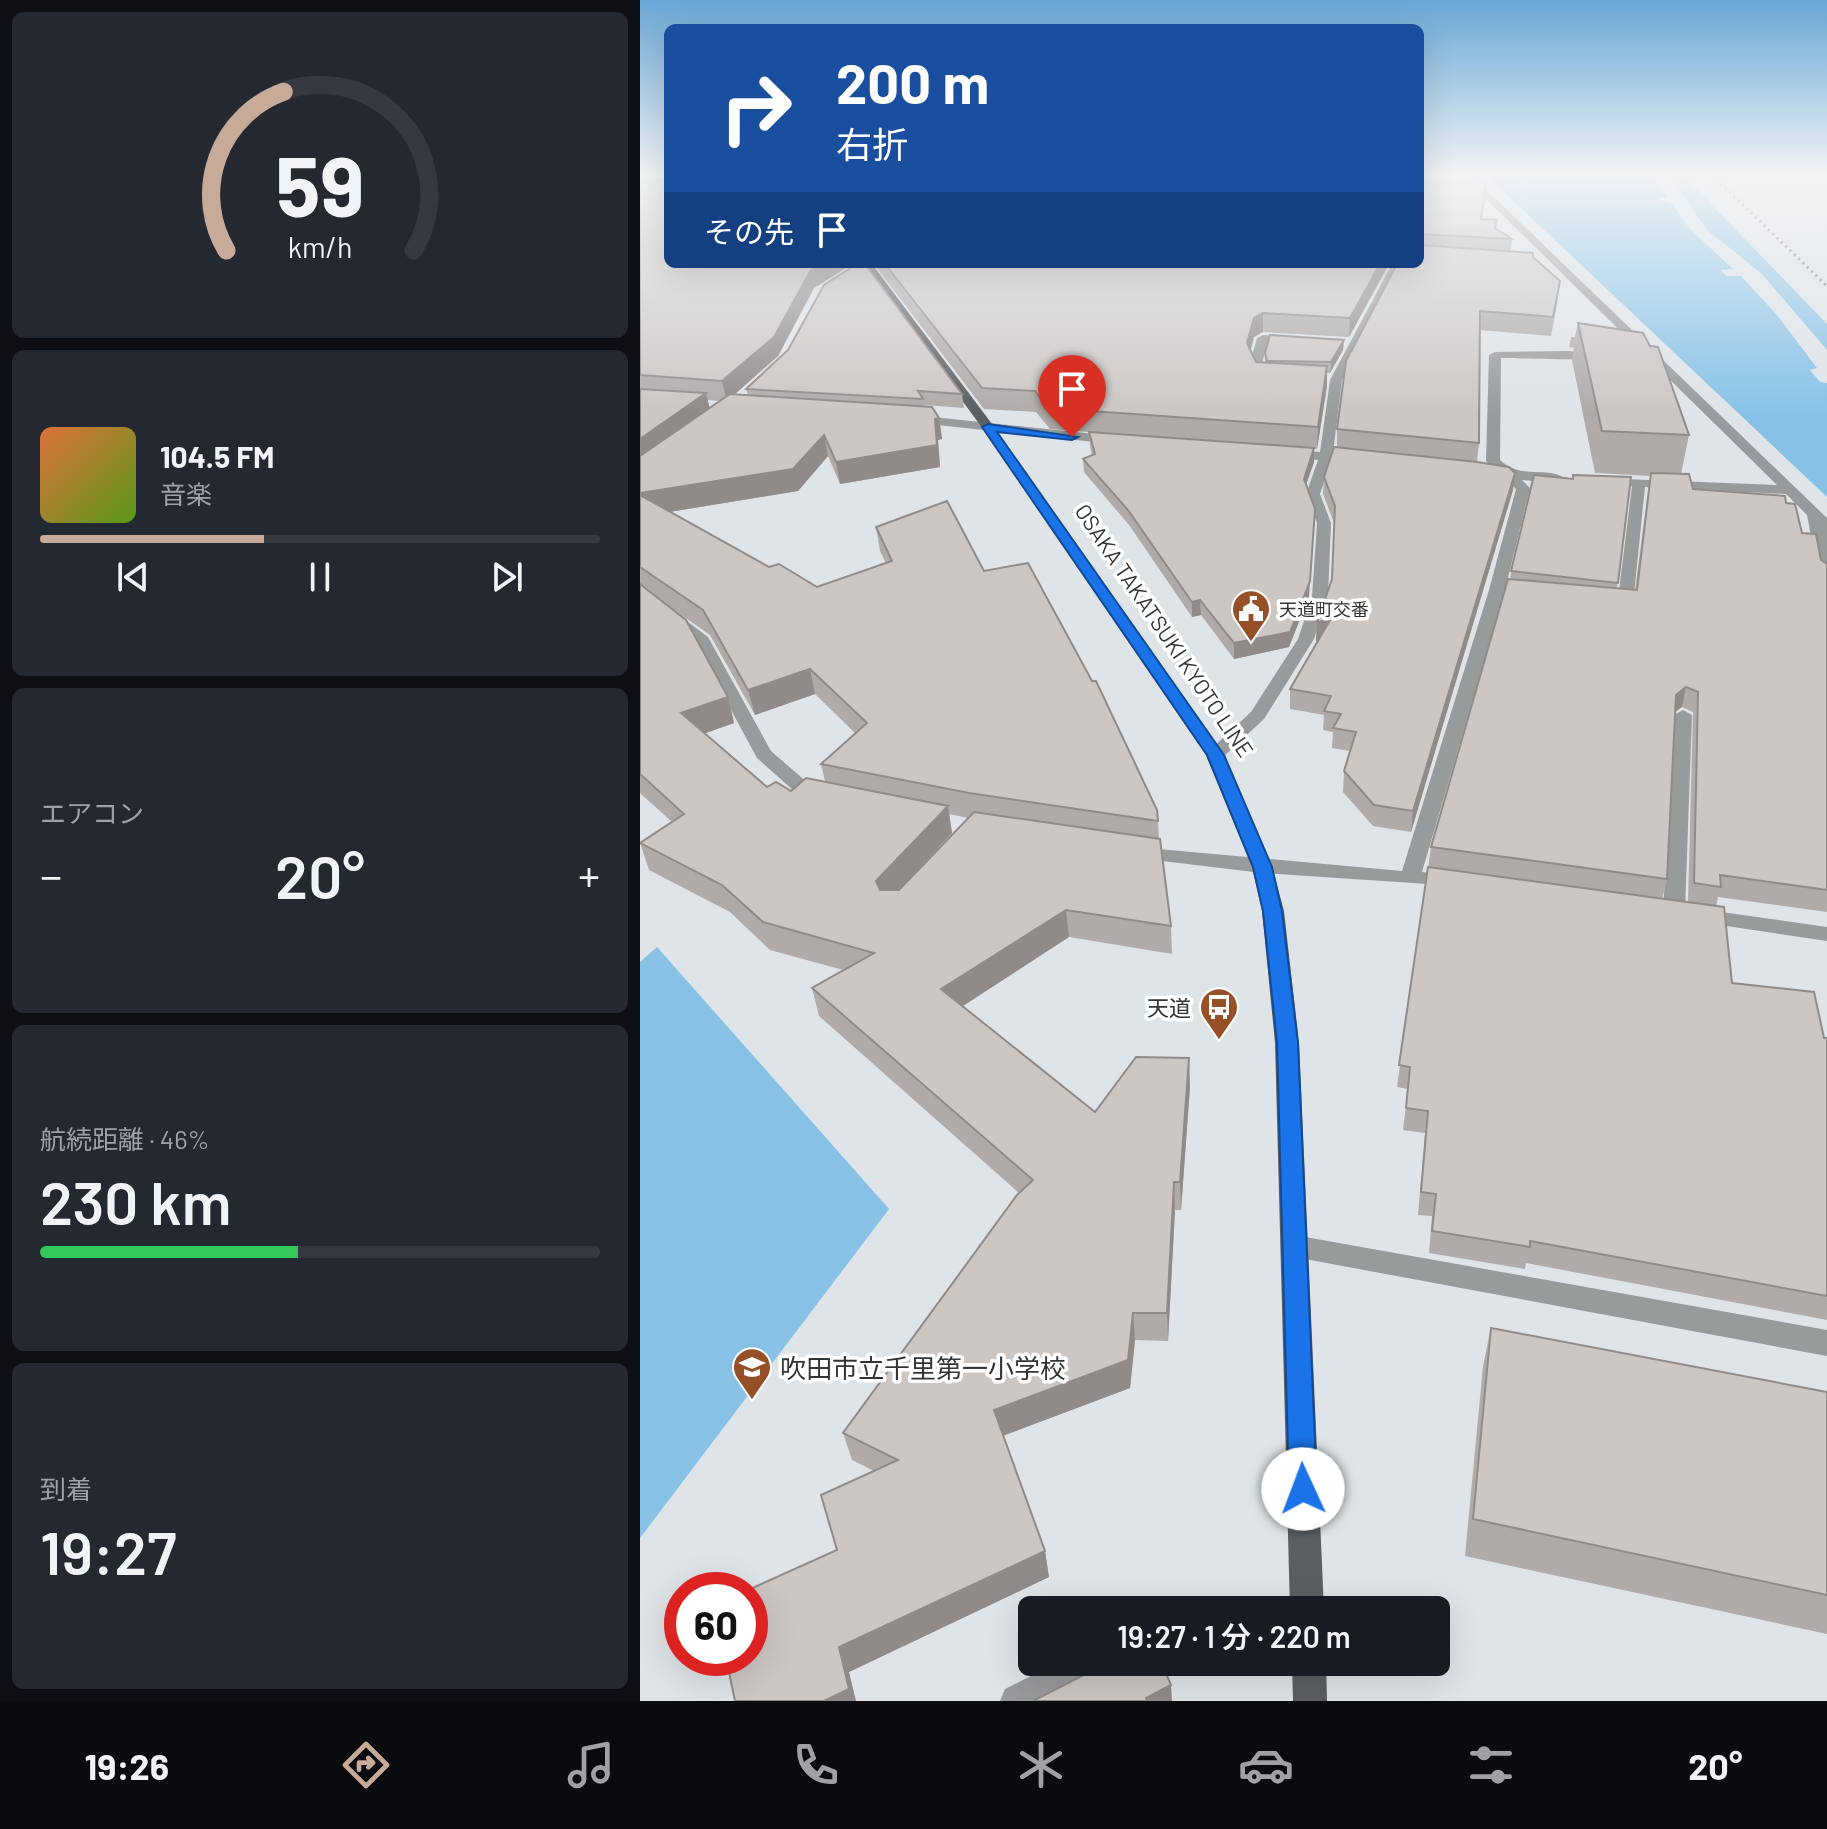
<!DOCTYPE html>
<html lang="ja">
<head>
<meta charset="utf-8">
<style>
  :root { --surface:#171b24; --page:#242831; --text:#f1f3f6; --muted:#9ea1a6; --line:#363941; --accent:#c8aa99 }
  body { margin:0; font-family:Barlow,"Noto Sans JP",sans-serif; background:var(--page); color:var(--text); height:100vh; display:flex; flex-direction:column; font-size:30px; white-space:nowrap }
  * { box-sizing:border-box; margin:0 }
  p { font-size:26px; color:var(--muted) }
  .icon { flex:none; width:44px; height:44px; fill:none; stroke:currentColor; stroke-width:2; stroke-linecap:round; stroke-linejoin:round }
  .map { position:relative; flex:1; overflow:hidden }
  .sheet { display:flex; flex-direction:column; gap:12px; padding:12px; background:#0d0f14; width:640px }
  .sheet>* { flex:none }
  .guide { position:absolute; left:24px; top:24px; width:760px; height:244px; border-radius:12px; box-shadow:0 8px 32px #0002; background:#1a4fa0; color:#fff; overflow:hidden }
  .speed { position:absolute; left:24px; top:1572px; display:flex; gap:16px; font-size:40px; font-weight:700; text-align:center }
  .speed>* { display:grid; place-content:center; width:104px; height:104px; border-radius:50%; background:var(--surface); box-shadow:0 8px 32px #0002; line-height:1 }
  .speed .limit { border:12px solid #d22; background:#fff; color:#111 }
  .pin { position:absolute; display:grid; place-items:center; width:68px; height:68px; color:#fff; margin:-82px -34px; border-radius:50% 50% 50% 0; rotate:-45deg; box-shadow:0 0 8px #0007 }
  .pin .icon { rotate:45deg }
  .me { position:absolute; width:88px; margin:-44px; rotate:358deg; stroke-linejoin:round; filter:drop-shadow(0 0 6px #0008) }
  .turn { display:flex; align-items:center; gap:28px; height:168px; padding:0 40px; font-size:36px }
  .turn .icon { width:104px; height:104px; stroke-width:2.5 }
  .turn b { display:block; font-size:56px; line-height:68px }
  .then { display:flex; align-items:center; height:76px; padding:0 40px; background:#0003; gap:16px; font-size:30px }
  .big { font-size:60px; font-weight:600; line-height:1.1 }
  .sheet .tile { flex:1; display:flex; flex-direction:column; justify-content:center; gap:12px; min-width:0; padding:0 28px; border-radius:12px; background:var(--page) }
  .sheet .dial { align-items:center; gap:0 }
  .dial svg { height:208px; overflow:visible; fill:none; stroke:var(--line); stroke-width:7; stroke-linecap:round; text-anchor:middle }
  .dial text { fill:var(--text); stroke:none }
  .song { display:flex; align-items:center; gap:24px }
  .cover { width:96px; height:96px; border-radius:12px; background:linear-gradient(135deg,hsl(20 70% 55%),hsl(90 70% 35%)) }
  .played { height:8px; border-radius:4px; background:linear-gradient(90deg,var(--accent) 40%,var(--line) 40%) }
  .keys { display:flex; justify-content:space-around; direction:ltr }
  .heat { display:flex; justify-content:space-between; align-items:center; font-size:44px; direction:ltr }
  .charge { height:12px; border-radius:6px; background:linear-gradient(90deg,#34c759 46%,var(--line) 0) }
  .trip { position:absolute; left:378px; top:1596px; width:432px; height:80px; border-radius:12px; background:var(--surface); box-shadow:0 8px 32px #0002; font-weight:600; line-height:80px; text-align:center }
  .tabs { display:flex; height:128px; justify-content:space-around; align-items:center; background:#090b0e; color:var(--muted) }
  .tabs .icon { width:56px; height:56px }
  .tabs .selected { color:var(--accent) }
  .tabs b { font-size:36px; color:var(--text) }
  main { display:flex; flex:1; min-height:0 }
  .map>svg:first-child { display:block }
  .green { fill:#87c2e6 }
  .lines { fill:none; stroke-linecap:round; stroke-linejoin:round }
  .minor { fill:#989b9c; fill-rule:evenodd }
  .major { fill:#5b5f62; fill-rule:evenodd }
  .rail { stroke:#6f7275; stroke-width:3; stroke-dasharray:2 4; stroke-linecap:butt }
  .wall { fill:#b0aba9; fill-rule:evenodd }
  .shaded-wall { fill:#908b89 }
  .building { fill:#cdc7c4; stroke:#908b89; stroke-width:2 }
  .route { fill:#1a73e8; stroke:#114b97; stroke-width:2 }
  .labels { text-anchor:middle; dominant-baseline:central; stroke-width:7; stroke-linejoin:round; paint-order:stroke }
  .far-poi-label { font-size:18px; fill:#323436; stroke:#fff; text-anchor:start }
  .street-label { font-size:22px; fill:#323436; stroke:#fff }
  .poi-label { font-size:22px; fill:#323436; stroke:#fff; text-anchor:end }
  .near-poi-label { font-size:26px; fill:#323436; stroke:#fff; text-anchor:start }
</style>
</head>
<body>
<main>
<section class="sheet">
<div class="tile dial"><svg viewBox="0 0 100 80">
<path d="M14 69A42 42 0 1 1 86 69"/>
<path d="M14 69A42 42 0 0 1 36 8" stroke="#c8aa99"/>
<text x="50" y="56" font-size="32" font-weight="700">59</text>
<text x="50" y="72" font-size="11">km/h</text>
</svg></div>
<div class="tile">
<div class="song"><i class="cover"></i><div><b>104.5 FM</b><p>音楽</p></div></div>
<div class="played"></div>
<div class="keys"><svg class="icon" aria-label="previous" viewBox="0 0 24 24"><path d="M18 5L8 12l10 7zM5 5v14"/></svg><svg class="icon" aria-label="pause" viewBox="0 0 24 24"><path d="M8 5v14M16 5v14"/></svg><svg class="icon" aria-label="next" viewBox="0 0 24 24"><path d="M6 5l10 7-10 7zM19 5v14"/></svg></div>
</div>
<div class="tile"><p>エアコン</p>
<div class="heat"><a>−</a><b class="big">20°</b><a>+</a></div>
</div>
<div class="tile"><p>航続距離 · 46%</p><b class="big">230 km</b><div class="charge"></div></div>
<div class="tile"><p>到着</p><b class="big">19:27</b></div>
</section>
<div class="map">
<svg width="1187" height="1701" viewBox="0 0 1187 1701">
  <rect width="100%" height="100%" fill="#dfe4e8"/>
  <g class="green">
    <path d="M 846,175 L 1013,175 L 1027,197 L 1017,199 L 1031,203 L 1050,229 L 1093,269 L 1081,270 L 1086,276 L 1101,276 L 1137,315 L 1177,368 L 1170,370 L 1180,382 L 1187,383 L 1187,497 Z"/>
    <path d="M 1029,175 L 1043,175 L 1187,324 L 1187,350 L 1121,273 L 1067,230 Z"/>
    <path d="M 17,947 L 249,1209 L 0,1538 L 0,962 Z"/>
  </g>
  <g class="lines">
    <g class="minor">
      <path d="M 822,175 L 831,175 L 1187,518 L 1187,583 L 1179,578 L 1167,515 L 1146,494 L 1005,487 L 993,604 L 985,609 L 966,606 L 966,600 L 978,599 L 992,486 L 963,485 L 956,481 L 958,478 L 1137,485 Z"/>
      <path d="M 752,264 L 762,264 L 702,380 L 693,453 L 716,455 L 723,459 L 716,463 L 691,461 L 680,494 L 691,523 L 688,597 L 674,639 L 624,719 L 581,759 L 569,759 L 566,755 L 569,751 L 611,712 L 658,639 L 672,597 L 677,523 L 666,494 L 678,460 L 649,457 L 642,453 L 649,449 L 680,452 L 690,380 Z"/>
      <path d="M 623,335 L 654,337 L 660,340 L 654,343 L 628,342 L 622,363 L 625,374 L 634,378 L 628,382 L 616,379 L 610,363 L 617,338 Z"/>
      <path d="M 930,351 L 963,358 C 957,361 876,358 861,358 L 860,460 C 883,481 907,465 926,479 L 919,483 L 882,480 L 890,488 L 865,590 L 782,872 L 818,876 L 821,881 L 818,886 L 622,873 L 489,857 L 486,853 L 496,847 L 762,871 L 849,590 L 876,489 L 864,478 L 840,473 L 855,470 L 846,461 L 849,355 L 855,352 Z"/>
      <path d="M 274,415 L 473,436 L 479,440 L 473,444 L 270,422 L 270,416 Z"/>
      <path d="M 0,586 L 68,637 L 131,751 L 176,790 L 188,793 L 191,797 L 188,801 L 163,799 L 117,758 L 55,643 L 0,599 Z"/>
      <path d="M 1043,710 L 1052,715 L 1045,912 L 1034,919 L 1023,912 L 1034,715 Z"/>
      <path d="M 1060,909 L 1187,927 L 1187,941 L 1053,921 L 1049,916 Z"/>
      <path d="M 654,1235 L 1187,1330 L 1187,1356 L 654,1257 L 645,1254 L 641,1246 L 645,1238 Z"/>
      <path d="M 419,1662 L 473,1662 L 468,1674 L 414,1701 L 360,1701 L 365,1689 Z"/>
    </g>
    <g class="major">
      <path d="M 222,264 L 232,264 L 352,424 L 584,755 L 632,867 L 644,911 L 659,1043 L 684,1610 L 650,1610 L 635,1043 L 622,911 L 612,867 L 566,755 L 343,429 Z"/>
      <path d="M 652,1662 L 686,1662 L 687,1701 L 653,1701 Z"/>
    </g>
    <path class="rail" d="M 1072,175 L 1187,286"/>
  </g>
  <g class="wall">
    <path d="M 0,175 L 28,175 L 225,264 L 322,394 L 324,408 L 284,405 L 299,418 L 302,439 L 298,440 L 300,467 L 200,484 L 188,456 L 158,491 L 30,512 L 129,567 L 177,587 L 246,563 L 240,551 L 236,527 L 344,571 L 518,821 L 519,839 L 531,926 L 532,954 L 429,937 L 322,1006 L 455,1112 L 550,1086 L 541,1210 L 535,1210 L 528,1341 L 495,1340 L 490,1388 L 363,1436 L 405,1551 L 409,1577 L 209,1672 L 95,1701 L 197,1550 L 234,1471 L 212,1460 L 203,1433 L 379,1193 L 179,1016 L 172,988 L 203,970 L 130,950 L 90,912 L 9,870 L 0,843 L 32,822 L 0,793 ZM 215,265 L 148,350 L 106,389 L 108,395 L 94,395 L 138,356 L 174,288 L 209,266 ZM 67,400 L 81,401 L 69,409 ZM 13,595 L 70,635 L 115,715 L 175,694 L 215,733 L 181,764 L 185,781 L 151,791 L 127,787 L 65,733 L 94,723 L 88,697 ZM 309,814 L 328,818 L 259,890 L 312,833 Z"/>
    <path d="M 780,175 L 848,175 L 847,186 L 845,185 L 842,219 L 872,239 L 871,251 L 893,257 L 918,299 L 911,336 L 840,330 L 839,443 L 837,462 L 873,490 L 771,832 L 733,826 L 703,792 L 704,771 L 710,751 L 692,748 L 693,732 L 683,730 L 684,715 L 650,709 L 650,689 L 678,641 L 676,641 L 677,622 L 692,579 L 694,523 L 683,494 L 684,477 L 697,447 L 697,429 L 780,264 Z"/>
    <path d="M 234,264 L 749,264 L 709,337 L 623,332 L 614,337 L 611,350 L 616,362 L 625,362 L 625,353 L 704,340 L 703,350 L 690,373 L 687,373 L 687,386 L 677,449 L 674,449 L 674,462 L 666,485 L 669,596 L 649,647 L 594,659 L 561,615 L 552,617 L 489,525 L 444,472 L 443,459 L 452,455 L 450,446 L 449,432 L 569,441 L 410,429 L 396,412 L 344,409 Z"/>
    <path d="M 938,323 L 1049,435 L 1041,474 L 1053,489 L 1146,503 L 1162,533 L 1181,560 L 1187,564 L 1187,912 L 1078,897 L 1076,906 L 1092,983 L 1184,1038 L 1187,1038 L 1187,1320 L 886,1263 L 885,1269 L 789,1253 L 792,1216 L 778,1215 L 785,1133 L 763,1130 L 768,1089 L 757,1087 L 791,847 L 870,580 L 871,571 L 932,479 L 991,477 L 977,589 L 995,590 L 1010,476 L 955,473 L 932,360 L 934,348 L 929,347 L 931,337 L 935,337 ZM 1042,707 L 1053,712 L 1048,902 L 1022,899 L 1027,879 L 1035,712 Z"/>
    <path d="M 851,1328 L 1187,1392 L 1187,1634 L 825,1556 L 843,1366 Z"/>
  </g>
  <g class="shaded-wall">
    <path d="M 182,264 L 220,264 L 209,266 L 174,288 L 138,356 L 87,401 L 82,381 L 171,270 Z"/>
    <path d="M 740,264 L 749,264 L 709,337 L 710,318 Z"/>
    <path d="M 623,313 L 623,332 L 614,337 L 607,362 L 607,343 L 614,318 Z"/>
    <path d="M 704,340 L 703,350 L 690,373 L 691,362 Z"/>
    <path d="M 687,366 L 687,386 L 677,449 L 678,427 Z"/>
    <path d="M 66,393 L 71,413 L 0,465 L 0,439 Z"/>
    <path d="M 299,418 L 302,439 L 298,440 L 300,467 L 200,484 L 196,462 L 295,419 Z"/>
    <path d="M 184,435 L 188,456 L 158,491 L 4,516 L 0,503 L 0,493 Z"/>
    <path d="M 674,448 L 674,462 L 663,493 L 664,479 Z"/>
    <path d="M 875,473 L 873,490 L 771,832 L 773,811 Z"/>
    <path d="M 675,509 L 669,596 L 649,647 L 594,659 L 594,643 Z"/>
    <path d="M 560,600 L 561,615 L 552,617 L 552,602 Z"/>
    <path d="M 690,620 L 689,639 L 676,641 L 677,622 Z"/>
    <path d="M 170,669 L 175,694 L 115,715 L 108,690 Z"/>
    <path d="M 1046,687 L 1042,707 L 1031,715 L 1036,695 Z"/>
    <path d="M 88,697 L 94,723 L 49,739 L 41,713 Z"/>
    <path d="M 308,806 L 312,833 L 242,908 L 236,881 Z"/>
    <path d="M 426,910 L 429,937 L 306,1017 L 301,989 Z"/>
    <path d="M 549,1058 L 550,1086 L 541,1210 L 540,1182 Z"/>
    <path d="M 534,1182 L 535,1210 L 528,1341 L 527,1313 Z"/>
    <path d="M 493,1313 L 495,1340 L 490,1388 L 359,1437 L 354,1410 Z"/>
    <path d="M 405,1551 L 409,1577 L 209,1672 L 216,1701 L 184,1701 L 199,1647 Z"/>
    <path d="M 531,1685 L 532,1701 L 506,1701 L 506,1698 Z"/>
  </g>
  <g class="building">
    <path d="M 26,175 L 28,175 L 28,264 L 182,264 L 171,270 L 134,337 L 82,381 L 0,375 L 0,182 L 27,180 Z"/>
    <path d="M 780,175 L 836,175 L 846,186 L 841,219 L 857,220 L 855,228 L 872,239 L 782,234 L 780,241 Z"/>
    <path d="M 780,245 L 893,253 L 893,257 L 920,281 L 913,317 L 840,311 L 839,443 L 697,429 L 706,361 L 757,264 L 780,264 Z"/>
    <path d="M 217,264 L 225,264 L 322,394 L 278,391 L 283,399 L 106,389 L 148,350 L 184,285 Z"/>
    <path d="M 245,264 L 740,264 L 710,318 L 623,313 L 614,318 L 607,343 L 616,362 L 687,366 L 678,427 L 408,408 L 395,391 L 342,388 Z"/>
    <path d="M 938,323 L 1003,333 L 1010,346 L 1018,347 L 1049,435 L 962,431 Z"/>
    <path d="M 630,335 L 704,340 L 691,362 L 627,361 L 625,353 Z"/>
    <path d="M 0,389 L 66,393 L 0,439 Z"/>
    <path d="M 90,394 L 292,407 L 299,418 L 295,419 L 297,445 L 196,462 L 184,435 L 153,469 L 0,493 L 0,456 Z"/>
    <path d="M 449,432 L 674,448 L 664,479 L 675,509 L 670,581 L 650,632 L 594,643 L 560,600 L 552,602 L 488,510 L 443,459 L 455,454 Z"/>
    <path d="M 694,447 L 837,462 L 869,467 L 875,473 L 773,811 L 734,805 L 704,771 L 716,732 L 693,728 L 701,714 L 684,711 L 691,696 L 650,689 L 690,620 L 677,622 L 692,579 L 695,506 L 684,477 Z"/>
    <path d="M 1011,473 L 1049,474 L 1053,489 L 1145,496 L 1146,503 L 1155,504 L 1162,533 L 1176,534 L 1181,560 L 1187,564 L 1187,890 L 1080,875 L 1081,887 L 1054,883 L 1058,692 L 1046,687 L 1036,695 L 1027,879 L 791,847 L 868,579 L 997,590 Z"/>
    <path d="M 894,475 L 933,479 L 933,475 L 991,477 L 978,583 L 871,571 Z"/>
    <path d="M 0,495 L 129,567 L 139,564 L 177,587 L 252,561 L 236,527 L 307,501 L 344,571 L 388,563 L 452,681 L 456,681 L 517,810 L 518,821 L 329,793 L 181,764 L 227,723 L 170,669 L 108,690 L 63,610 L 0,567 Z"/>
    <path d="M 0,584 L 46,620 L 88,697 L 41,713 L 127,787 L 136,782 L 151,791 L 166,778 L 308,806 L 236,881 L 240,890 L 259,890 L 334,812 L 520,839 L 531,926 L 426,910 L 301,989 L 455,1112 L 496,1057 L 549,1058 L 540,1182 L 534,1182 L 527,1313 L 493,1313 L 488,1360 L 354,1410 L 405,1551 L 199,1647 L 209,1689 L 184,1701 L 95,1701 L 86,1658 L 110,1658 L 110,1590 L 108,1590 L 197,1550 L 181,1495 L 258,1460 L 203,1433 L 377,1195 L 393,1180 L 172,988 L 234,953 L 123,922 L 82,885 L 0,843 L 44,814 L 0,774 Z"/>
    <path d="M 788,867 L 1084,907 L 1092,983 L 1174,992 L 1184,1038 L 1187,1038 L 1187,1296 L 890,1241 L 890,1247 L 792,1231 L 796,1194 L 781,1192 L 788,1111 L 766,1108 L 770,1067 L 759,1065 Z"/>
    <path d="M 851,1328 L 1187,1392 L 1187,1595 L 833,1519 Z"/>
    <path d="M 469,1662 L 521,1662 L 531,1685 L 506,1698 L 507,1701 L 393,1701 Z"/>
  </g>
  <linearGradient id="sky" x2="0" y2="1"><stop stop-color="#69a6d4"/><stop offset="0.42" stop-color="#f1f3f5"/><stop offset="1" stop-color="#f1f3f5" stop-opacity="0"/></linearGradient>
  <rect width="1187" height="413" fill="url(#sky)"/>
  <path class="route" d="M 348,424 L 438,437 L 432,440 L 357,432 L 584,755 L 632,867 L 642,911 L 658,1043 L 677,1489 L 673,1499 L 663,1503 L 653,1499 L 649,1489 L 637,1043 L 623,911 L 613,867 L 567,755 L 342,427 Z"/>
  <defs>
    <symbol id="civic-pin" viewBox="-11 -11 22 30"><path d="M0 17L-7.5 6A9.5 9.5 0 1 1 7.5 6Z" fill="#965027" stroke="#fff"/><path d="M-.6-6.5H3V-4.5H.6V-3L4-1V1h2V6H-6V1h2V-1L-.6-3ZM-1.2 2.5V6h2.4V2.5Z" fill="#fff"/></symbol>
    <symbol id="bus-pin" viewBox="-11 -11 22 30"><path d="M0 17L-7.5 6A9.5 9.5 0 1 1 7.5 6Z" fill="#965027" stroke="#fff"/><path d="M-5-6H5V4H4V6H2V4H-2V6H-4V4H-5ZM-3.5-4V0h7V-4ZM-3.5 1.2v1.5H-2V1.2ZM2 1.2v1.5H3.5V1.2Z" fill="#fff"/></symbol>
    <symbol id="school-pin" viewBox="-11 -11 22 30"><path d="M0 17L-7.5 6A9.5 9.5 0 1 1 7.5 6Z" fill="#965027" stroke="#fff"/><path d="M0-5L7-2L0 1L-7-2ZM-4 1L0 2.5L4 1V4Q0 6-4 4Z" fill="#fff"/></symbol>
  </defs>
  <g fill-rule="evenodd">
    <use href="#civic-pin" x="589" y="587" width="44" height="60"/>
    <use href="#bus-pin" x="557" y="985" width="44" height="60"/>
    <use href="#school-pin" x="90" y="1345" width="44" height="60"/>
  </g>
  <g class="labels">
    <g class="far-poi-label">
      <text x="639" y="609">天道町交番</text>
    </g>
    <g class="street-label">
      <text transform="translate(525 630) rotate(56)">OSAKA TAKATSUKI KYOTO LINE</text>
    </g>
    <g class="poi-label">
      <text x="551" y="1007">天道</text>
    </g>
    <g class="near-poi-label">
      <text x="140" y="1367">吹田市立千里第一小学校</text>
    </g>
  </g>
</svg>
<div class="speed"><div class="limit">60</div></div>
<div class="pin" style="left:432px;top:437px;background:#d93025"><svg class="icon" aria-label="arrive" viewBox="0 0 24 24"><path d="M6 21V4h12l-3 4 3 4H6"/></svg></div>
<svg class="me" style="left:663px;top:1489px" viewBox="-20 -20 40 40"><circle r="19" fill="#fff"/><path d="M0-13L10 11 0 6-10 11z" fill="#1a73e8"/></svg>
<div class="trip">19:27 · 1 分 · 220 m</div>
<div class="guide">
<div class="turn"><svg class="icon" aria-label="right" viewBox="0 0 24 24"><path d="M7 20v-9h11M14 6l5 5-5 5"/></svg><div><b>200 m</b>右折</div></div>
<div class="then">その先<svg class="icon" aria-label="arrive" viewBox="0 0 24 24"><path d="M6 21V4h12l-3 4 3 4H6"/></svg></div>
</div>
</div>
</main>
<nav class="tabs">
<b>19:26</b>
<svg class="icon selected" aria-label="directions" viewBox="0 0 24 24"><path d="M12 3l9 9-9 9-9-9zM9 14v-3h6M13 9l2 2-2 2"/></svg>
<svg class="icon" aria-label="music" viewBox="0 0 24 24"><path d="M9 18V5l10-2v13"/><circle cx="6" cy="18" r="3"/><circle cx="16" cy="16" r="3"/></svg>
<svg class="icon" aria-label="phone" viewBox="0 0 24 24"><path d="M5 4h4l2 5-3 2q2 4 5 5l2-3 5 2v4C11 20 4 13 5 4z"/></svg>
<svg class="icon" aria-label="climate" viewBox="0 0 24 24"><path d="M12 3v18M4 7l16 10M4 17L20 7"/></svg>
<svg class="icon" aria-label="car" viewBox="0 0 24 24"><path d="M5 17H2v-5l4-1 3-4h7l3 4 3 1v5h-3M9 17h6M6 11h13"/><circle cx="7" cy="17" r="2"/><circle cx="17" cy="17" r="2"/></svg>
<svg class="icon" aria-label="filters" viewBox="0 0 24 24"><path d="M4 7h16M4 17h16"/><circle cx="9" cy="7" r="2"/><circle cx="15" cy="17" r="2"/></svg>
<b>20°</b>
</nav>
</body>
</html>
